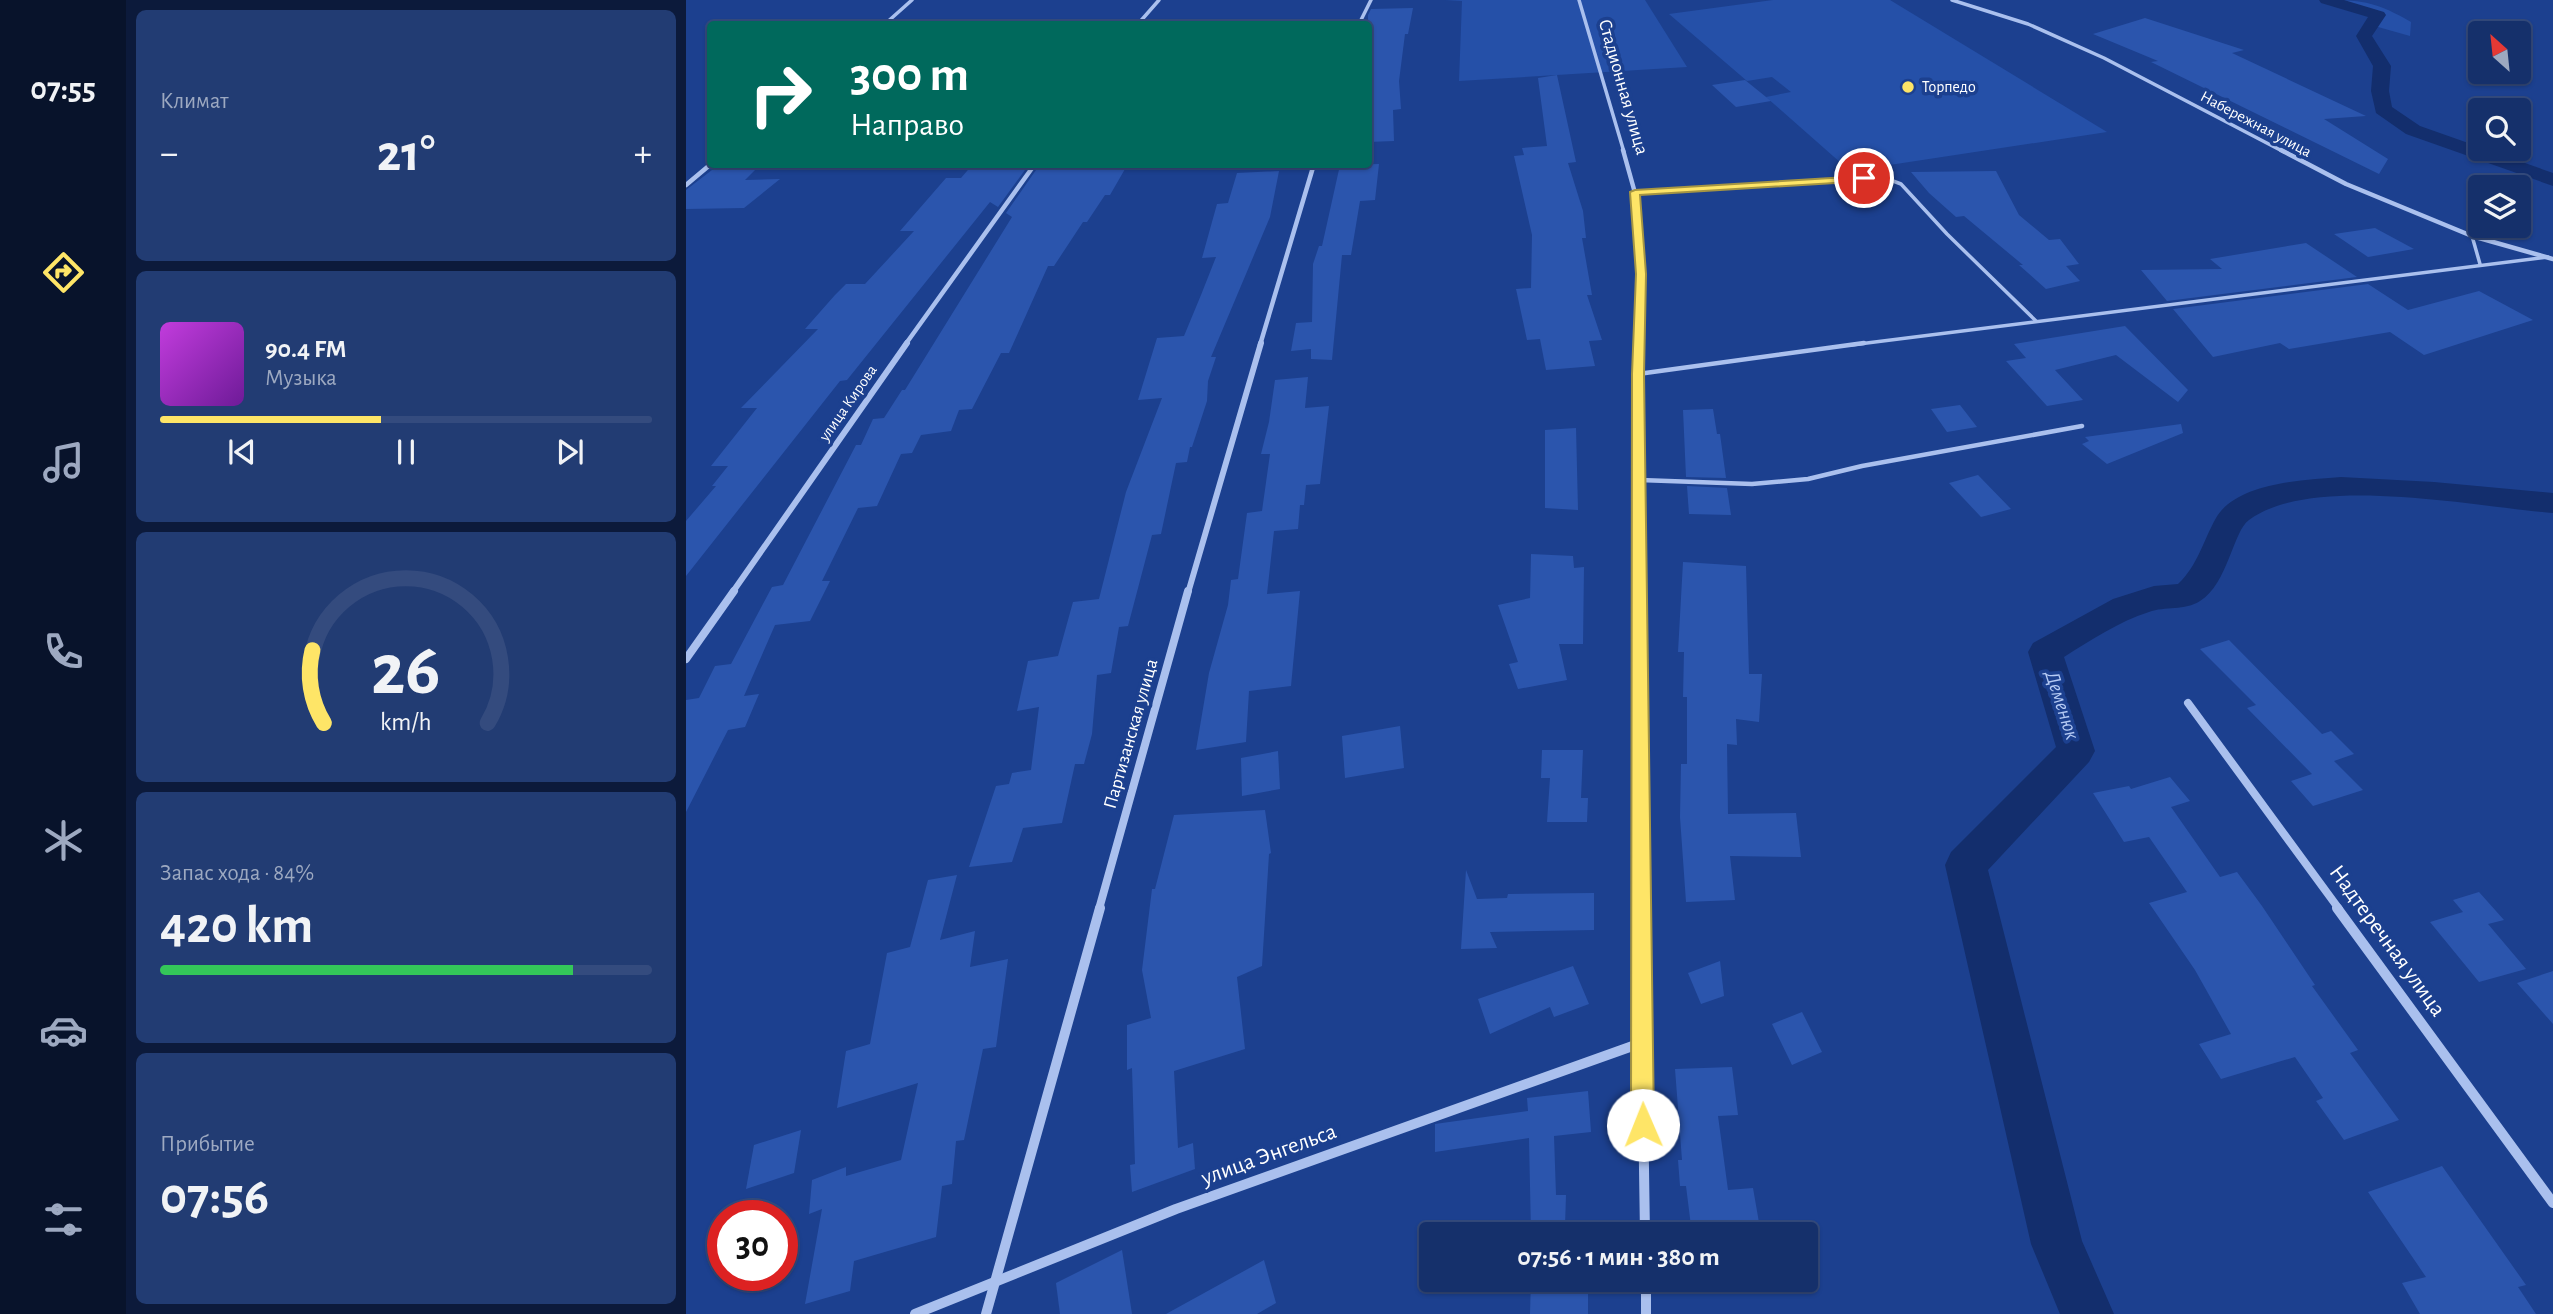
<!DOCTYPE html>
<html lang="ru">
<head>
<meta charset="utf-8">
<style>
  :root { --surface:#15306b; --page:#223c73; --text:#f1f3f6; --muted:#9da9c1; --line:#344b7e; --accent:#fee567 }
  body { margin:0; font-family:"Alegreya Sans",sans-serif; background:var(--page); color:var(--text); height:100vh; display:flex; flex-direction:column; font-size:26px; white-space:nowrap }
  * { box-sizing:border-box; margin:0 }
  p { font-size:23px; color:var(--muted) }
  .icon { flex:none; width:38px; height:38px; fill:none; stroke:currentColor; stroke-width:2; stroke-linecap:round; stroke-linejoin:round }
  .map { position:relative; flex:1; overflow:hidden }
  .side { display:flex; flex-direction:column; gap:10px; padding:10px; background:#0c1a3b; width:560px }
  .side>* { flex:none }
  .banner { position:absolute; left:21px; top:21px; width:665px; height:147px; border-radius:7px; box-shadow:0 2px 5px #0004,0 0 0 2px var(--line); background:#00695c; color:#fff; overflow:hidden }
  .needle { width:46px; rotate:333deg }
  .buttons { position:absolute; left:1782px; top:21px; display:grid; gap:14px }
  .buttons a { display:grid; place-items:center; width:63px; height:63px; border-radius:7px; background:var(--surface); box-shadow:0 2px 5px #0004,0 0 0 2px var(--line); font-size:35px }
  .speed { position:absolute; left:21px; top:1200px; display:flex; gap:14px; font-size:35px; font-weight:700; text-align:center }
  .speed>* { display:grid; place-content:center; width:91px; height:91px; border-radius:50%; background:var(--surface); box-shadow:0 2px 5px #0004,0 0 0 2px var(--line); line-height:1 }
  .speed .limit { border:10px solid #d22; background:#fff; color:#111 }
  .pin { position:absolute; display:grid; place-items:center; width:60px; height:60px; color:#fff; margin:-30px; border:4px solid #fff; border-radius:50%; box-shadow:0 2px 7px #0007 }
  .me { position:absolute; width:77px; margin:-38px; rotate:359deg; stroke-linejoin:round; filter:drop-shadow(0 0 5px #0008) }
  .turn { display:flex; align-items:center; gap:24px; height:147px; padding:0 28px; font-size:32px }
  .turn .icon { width:91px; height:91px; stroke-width:2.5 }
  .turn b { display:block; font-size:49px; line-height:60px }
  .big { font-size:52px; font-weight:700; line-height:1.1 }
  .side .card { flex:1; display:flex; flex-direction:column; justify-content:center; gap:10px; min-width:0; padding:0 24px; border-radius:10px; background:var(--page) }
  .side .dial { align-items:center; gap:0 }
  .dial svg { height:182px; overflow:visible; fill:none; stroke:var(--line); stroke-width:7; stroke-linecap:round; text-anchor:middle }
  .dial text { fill:var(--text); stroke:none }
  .song { display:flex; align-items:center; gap:21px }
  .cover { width:84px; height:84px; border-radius:10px; background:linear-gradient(135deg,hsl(290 70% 55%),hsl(280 70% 35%)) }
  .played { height:7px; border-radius:4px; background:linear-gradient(90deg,var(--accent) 45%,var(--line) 45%) }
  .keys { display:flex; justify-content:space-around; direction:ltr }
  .heat { display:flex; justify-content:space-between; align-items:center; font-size:38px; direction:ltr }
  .charge { height:10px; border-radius:5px; background:linear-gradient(90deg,#34c759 84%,var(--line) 0) }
  .trip { position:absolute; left:733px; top:1222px; width:399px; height:70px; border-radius:7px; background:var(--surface); box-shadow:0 2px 5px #0004,0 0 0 2px var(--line); font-weight:700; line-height:70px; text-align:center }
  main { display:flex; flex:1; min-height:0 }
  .tab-bar { display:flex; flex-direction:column; width:126px; justify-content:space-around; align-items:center; background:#08132b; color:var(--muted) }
  .tab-bar .icon { width:49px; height:49px }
  .tab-bar .selected { color:var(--accent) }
  .tab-bar b { font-size:32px; color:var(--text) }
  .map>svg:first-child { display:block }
  .green { fill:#2550a8 }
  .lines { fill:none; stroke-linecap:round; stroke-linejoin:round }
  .canal { fill:#132e6d; fill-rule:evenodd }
  .building { fill:#2b55ad }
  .service-far1 { stroke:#aac0ee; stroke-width:3.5 }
  .service { stroke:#aac0ee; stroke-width:4.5 }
  .minor-far4 { stroke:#aac0ee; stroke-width:3.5 }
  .minor-far3 { stroke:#aac0ee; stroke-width:4.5 }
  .minor-far2 { stroke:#aac0ee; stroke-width:6 }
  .minor-far1 { stroke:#aac0ee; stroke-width:8 }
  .minor { stroke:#aac0ee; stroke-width:10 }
  .route { fill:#fee567; stroke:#a59543; stroke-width:2 }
  .poi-dot { fill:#fee567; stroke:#1c408f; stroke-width:2.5 }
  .labels { text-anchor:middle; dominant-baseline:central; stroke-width:7; stroke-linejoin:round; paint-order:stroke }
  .far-poi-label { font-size:16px; fill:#fff; stroke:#1c408f; text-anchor:start }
  .far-street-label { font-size:16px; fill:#fff; stroke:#1c408f }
  .street-label { font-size:19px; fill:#fff; stroke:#1c408f }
  .water-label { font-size:21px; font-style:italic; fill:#b6cbf5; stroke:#1c408f }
  .near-street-label { font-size:23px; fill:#fff; stroke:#1c408f }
</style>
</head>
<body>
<main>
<nav class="tab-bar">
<b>07:55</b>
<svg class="icon selected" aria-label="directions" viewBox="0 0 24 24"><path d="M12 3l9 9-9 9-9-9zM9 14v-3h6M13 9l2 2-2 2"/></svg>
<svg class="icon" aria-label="music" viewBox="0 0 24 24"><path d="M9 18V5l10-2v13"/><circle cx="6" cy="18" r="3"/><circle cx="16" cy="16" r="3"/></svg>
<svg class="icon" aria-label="phone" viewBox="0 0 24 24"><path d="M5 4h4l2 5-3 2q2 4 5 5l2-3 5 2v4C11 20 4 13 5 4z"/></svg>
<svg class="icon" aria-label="climate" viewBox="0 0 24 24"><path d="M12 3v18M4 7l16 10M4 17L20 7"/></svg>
<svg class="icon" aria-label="car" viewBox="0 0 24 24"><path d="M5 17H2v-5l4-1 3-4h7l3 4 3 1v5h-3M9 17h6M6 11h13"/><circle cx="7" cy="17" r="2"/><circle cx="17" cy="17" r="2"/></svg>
<svg class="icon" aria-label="filters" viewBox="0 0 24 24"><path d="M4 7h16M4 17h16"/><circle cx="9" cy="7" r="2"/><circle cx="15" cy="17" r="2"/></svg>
</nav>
<section class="side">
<div class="card"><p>Климат</p>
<div class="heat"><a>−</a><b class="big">21°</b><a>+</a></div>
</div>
<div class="card">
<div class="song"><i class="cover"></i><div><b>90.4 FM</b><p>Музыка</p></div></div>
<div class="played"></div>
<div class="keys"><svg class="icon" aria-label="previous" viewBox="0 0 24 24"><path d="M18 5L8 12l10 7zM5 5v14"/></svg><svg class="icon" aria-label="pause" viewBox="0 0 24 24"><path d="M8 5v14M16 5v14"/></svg><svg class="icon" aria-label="next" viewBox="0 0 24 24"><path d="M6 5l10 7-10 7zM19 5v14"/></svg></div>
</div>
<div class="card dial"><svg viewBox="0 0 100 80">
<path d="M14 69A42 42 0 1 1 86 69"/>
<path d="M14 69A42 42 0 0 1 9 37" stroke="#fee567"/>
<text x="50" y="56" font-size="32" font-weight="700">26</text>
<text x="50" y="72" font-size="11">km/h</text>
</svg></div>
<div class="card"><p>Запас хода · 84%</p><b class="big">420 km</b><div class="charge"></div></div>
<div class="card"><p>Прибытие</p><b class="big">07:56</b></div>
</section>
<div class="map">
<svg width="1867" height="1314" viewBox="0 0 1867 1314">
  <rect width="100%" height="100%" fill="#1c408f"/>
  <g class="green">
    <path d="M 759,0 L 959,0 L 1001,67 L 773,81 L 776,1 Z"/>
    <path d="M 1087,0 L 1204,0 L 1421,132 L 1164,171 L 1080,97 L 1105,92 L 1086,77 L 1061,81 L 983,14 Z"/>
    <path d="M 1641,0 C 1679,0 1692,3 1725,22 L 1724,36 L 1685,25 L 1692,15 Z"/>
  </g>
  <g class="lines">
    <g class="canal">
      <path d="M 1633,0 L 1658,0 L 1698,12 L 1700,15 L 1686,36 L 1705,66 L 1703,91 L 1706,107 L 1734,126 L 1867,173 L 1867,186 L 1720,134 L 1690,113 L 1685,91 L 1687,66 L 1670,36 L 1682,17 L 1635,3 Z"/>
      <path d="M 1655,477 L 1748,482 L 1867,493 L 1867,513 C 1790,507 1626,473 1563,520 C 1547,531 1542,584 1514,601 C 1499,611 1479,606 1463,612 C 1432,622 1405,640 1378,657 L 1409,751 L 1403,762 L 1302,870 L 1396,1241 L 1428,1314 L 1374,1314 L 1345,1244 L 1259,865 L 1265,852 L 1370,747 L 1342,652 L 1347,643 L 1427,599 L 1468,586 L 1492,584 C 1512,565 1517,541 1530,518 C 1551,482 1618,480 1655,477 Z"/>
    </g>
  </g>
  <g class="building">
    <path d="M 727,8 L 722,34 L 719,34 L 713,81 L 715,109 L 707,110 L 708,141 L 682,142 L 682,15 L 685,9 Z"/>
    <path d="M 1459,18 L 1558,50 L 1546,53 L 1680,116 L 1638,119 L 1702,159 L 1693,174 L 1465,62 L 1472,61 L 1407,34 Z"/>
    <path d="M 871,75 L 890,162 L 882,163 L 897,211 L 900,238 L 896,238 L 906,295 L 901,295 L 916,340 L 903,341 L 909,366 L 860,370 L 854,339 L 841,340 L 830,289 L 845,288 L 846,235 L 828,156 L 838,155 L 836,148 L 861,146 L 852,78 Z"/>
    <path d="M 1059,80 L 1085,101 L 1050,107 L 1026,85 Z"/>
    <path d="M 287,164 L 322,164 L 317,170 L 339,170 L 312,207 L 304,202 L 161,380 L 154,381 L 0,576 L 0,521 L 30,486 L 26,486 L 42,466 L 25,466 L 71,408 L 55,408 L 132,329 L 119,329 L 149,295 L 160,284 L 179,284 L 228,231 L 214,231 L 260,178 L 275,178 Z"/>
    <path d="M 693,164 L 689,200 L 674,201 L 665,255 L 656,255 L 646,360 L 625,359 L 625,349 L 605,351 L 610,323 L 626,322 L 627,264 L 633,246 L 636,246 L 654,165 Z"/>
    <path d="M 71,168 L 59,180 L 94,179 L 58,208 L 0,209 L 0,190 L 26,170 Z"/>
    <path d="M 439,169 L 424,195 L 419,195 L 401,222 L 397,222 L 368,266 L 362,266 L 323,353 L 315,353 L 286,409 L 273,410 L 265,431 L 235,435 L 226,453 L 215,454 L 191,506 L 172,508 L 136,581 L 144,581 L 124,621 L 89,625 L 58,696 L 73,694 L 59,727 L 42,730 L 0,812 L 0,700 L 13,698 L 29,666 L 45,664 L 86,587 L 97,585 L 170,445 L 175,445 L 187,419 L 198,418 L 216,390 L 219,390 L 326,217 L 320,213 L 350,170 Z"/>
    <path d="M 593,171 L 584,217 L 525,357 L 530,357 L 522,381 L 521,401 L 506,447 L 504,447 L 501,462 L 490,463 L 475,534 L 466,535 L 442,626 L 433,627 L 425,673 L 411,675 L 406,734 L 398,764 L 389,764 L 376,823 L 337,828 L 326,862 L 283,867 L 310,786 L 323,784 L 326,773 L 345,770 L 353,707 L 331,711 L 342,661 L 372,656 L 387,602 L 413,599 L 440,492 L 476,398 L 452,400 L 471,338 L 498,336 L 515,295 L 530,257 L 516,258 L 531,204 L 542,203 L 551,173 Z"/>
    <path d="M 1310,171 L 1333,215 L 1363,240 L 1374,239 L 1393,264 L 1380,266 L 1394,281 L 1360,289 L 1333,265 L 1337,265 L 1278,216 L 1270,217 L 1243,193 L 1225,172 Z"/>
    <path d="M 1689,228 L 1728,249 L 1682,257 L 1648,234 Z"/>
    <path d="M 1620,243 L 1671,277 L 1481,301 L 1455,270 L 1536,269 L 1524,259 Z"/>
    <path d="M 1682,284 L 1722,310 L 1793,291 L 1847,320 L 1738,355 L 1704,332 L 1603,349 L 1594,343 L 1527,357 L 1487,309 Z"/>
    <path d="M 1439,326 L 1502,390 L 1492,402 L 1430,355 L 1369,370 L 1397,400 L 1361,406 L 1320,361 L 1340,358 L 1328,344 Z"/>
    <path d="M 622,377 L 619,408 L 643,406 L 634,484 L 620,485 L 618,505 L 614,505 L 612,529 L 588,531 L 581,594 L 614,591 L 605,686 L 563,691 L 560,742 L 510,750 L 523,673 L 542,605 L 545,580 L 552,579 L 561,513 L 576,511 L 584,454 L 575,454 L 583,422 L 589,380 Z"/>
    <path d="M 1274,405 L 1291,427 L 1261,432 L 1245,409 Z"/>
    <path d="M 1027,409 L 1031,434 L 1034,434 L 1040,478 L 1000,477 L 997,410 Z"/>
    <path d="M 1495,424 L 1497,433 L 1421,464 L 1396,444 L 1403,441 L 1399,437 Z"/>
    <path d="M 890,428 L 892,510 L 859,508 L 859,430 Z"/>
    <path d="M 1292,475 L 1325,509 L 1295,517 L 1263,483 Z"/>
    <path d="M 1001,486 L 1041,488 L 1045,515 L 1003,514 Z"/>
    <path d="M 845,554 L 887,556 L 888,568 L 898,567 L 897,644 L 873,644 L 881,680 L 832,689 L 823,664 L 832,662 L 812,605 L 844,598 Z"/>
    <path d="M 997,562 L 1060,566 L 1063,674 L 1076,674 L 1073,722 L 1050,719 L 1051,745 L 1041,744 L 1042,814 L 1110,813 L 1115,857 L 1044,856 L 1049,900 L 1000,902 L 994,817 L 995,764 L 1001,764 L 1001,697 L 997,697 L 998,652 L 992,652 Z"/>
    <path d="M 1543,640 L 1636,734 L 1645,731 L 1668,754 L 1648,761 L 1677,790 L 1627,806 L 1605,781 L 1626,774 L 1561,708 L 1570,705 L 1514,649 Z"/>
    <path d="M 714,726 L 718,768 L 659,778 L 656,736 Z"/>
    <path d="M 856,750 L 897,750 L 895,798 L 902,798 L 901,822 L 861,822 L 864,778 L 855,778 Z"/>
    <path d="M 592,751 L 594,789 L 556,796 L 555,758 Z"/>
    <path d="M 1484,777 L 1504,801 L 1485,807 L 1534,877 L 1551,872 L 1576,906 L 1629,985 L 1626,986 L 1672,1050 L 1664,1053 L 1713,1120 L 1658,1140 L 1630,1101 L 1637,1098 L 1609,1057 L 1535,1079 L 1513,1044 L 1545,1034 L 1509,970 L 1463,903 L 1501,892 L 1463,837 L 1438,842 L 1407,793 L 1443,786 L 1445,789 Z"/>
    <path d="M 579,810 L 585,853 L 583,854 L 576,966 L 551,977 L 559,1049 L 488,1071 L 492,1148 L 507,1143 L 509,1169 L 446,1192 L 444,1165 L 449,1164 L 446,1068 L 441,1070 L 441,1025 L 465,1018 L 456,970 L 466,889 L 469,889 L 488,815 Z"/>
    <path d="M 780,870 L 791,899 L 821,898 L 822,894 L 908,893 L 908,930 L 804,932 L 811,948 L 775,949 Z"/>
    <path d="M 271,875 L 254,940 L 289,931 L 284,967 L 322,959 L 310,1047 L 297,1049 L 278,1140 L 270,1141 L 266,1184 L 256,1186 L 250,1237 L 168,1261 L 164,1291 L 119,1304 L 136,1209 L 123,1214 L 126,1180 L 160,1167 L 160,1176 L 215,1160 L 232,1083 L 151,1108 L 160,1051 L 184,1044 L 201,953 L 224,947 L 242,880 Z"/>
    <path d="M 1793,892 L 1818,920 L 1802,924 L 1840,969 L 1793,982 L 1744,922 L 1777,912 L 1767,900 Z"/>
    <path d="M 1034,961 L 1038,996 L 1015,1004 L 1002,973 Z"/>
    <path d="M 887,966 L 903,1004 L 868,1017 L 864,1007 L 804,1034 L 792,999 Z"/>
    <path d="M 1867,971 L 1867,1024 L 1831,983 Z"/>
    <path d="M 1116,1012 L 1136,1052 L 1106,1065 L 1086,1024 Z"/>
    <path d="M 1046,1067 L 1052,1115 L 1032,1116 L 1042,1190 L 1067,1188 L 1075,1234 L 1006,1234 L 1000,1186 L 994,1186 L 992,1160 L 996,1160 L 989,1069 Z"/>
    <path d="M 902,1091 L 905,1132 L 868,1136 L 870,1195 L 880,1195 L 879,1226 L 899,1226 L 899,1234 L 845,1234 L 843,1138 L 749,1152 L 749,1124 L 842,1111 L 841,1098 Z"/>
    <path d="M 115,1130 L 108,1173 L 60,1189 L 68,1145 Z"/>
    <path d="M 1756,1166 L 1840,1285 L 1832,1287 L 1850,1314 L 1734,1314 L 1716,1283 L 1740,1277 L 1682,1192 Z"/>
    <path d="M 436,1250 L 446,1314 L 374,1314 L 370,1283 Z"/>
    <path d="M 578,1260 L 590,1303 L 571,1314 L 480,1314 Z"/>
    <path d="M 845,1279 L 902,1279 L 902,1314 L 844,1314 Z"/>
  </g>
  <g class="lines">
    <g class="service-far1">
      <path d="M 949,193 L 1199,178 L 1215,184 L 1261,234 L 1350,321"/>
      <path d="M 1786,236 L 1794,264"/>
      <path d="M 1165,345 L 1862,257"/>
    </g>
    <g class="service">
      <path d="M 952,374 L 1178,343"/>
      <path d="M 954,480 L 1066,484 L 1122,479 L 1176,466 L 1396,426"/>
    </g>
    <g class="minor-far4">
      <path d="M 893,0 L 938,152"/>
      <path d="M 1266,0 L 1342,24 L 1418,58 L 1598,152"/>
      <path d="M 199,24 L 226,0"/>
      <path d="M 452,24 L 473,0"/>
      <path d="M 673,24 L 685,0"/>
    </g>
    <g class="minor-far3">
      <path d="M 937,150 L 949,193 L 955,274 L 953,345"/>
      <path d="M 1595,150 L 1660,184 L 1786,236 L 1867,259"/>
      <path d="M 0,185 L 25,164"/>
      <path d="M 219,345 L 349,164"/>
      <path d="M 574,345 L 628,164"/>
    </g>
    <g class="minor-far2">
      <path d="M 953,343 L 953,593"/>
      <path d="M 46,593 L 221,343"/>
      <path d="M 502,593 L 575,343"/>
    </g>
    <g class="minor-far1">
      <path d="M 953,591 L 954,909"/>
      <path d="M 0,659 L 48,591"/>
      <path d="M 1502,703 L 1653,909"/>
      <path d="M 413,909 L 502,591"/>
    </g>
    <g class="minor">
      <path d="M 954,908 L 959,1234"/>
      <path d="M 1651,908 L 1867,1203"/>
      <path d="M 960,1279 L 960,1314"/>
      <path d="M 229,1314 L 490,1209 L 955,1043"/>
      <path d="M 300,1314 L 414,908"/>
    </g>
  </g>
  <path class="route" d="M 1178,176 L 1183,178 L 1181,181 L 954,195 L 960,274 L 958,374 L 968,1125 L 964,1133 L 957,1136 L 949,1133 L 945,1125 L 946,374 L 950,274 L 944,192 L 949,190 Z"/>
  <circle class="poi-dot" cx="1222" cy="87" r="7"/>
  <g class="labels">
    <g class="far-poi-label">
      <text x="1236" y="87">Торпедо</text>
    </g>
    <g class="far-street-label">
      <text transform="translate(1570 124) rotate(28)">Набережная улица</text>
      <text transform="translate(162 403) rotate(-55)">улица Кирова</text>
    </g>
    <g class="street-label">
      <text transform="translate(937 87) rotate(74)">Стадионная улица</text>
      <text transform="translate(445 734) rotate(-74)">Партизанская улица</text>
    </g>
    <g class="water-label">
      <text transform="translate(1376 705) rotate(72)">Деменюк</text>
    </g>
    <g class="near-street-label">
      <text transform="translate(1701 941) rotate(54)">Надтеречная улица</text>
      <text transform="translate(583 1155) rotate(-20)">улица Энгельса</text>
    </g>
  </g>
</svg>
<div class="buttons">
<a><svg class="needle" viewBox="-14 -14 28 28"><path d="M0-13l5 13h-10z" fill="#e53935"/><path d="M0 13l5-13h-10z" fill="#9da9c1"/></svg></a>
<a><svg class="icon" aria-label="search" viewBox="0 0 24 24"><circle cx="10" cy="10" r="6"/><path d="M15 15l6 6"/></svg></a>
<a><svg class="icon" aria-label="layers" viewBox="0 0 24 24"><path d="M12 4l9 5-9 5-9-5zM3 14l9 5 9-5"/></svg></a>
</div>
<div class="speed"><div class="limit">30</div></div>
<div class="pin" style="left:1178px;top:178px;background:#d93025"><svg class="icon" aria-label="arrive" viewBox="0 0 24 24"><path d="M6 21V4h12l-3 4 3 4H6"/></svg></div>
<svg class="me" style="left:957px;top:1125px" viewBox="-20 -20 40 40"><circle r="19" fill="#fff"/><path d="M0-13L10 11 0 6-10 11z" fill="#fee567"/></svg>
<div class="trip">07:56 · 1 мин · 380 m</div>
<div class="banner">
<div class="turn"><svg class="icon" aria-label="right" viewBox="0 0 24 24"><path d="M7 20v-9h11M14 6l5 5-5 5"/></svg><div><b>300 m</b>Направо</div></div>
</div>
</div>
</main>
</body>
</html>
